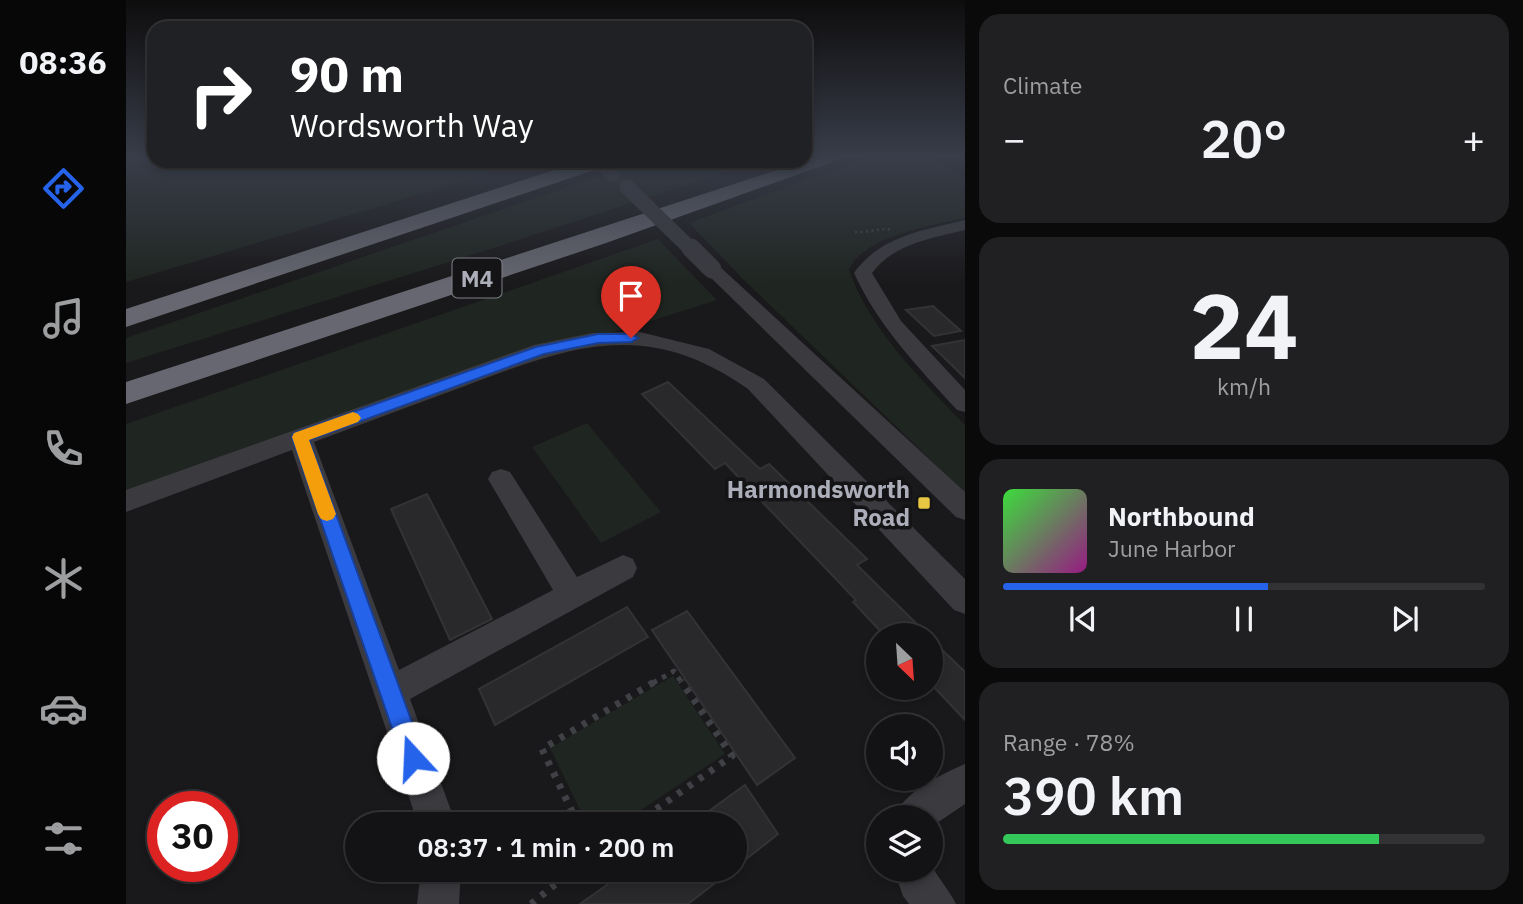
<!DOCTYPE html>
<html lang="en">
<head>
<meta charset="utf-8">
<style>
  :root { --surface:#131214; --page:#202022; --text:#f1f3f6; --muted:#9d9ea0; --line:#323234; --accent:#2563eb }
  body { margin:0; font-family:"IBM Plex Sans",sans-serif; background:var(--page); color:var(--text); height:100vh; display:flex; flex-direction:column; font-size:26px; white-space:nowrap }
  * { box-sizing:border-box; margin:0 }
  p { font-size:23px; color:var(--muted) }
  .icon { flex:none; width:38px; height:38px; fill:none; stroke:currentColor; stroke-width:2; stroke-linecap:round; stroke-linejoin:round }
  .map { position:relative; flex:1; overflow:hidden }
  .drawer { display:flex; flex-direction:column; gap:14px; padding:14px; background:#0a0a0b; width:558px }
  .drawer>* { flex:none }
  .top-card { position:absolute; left:21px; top:21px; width:665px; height:147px; border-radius:21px; box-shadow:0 4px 10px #0003,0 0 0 2px var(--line); background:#202124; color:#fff; overflow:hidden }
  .needle { width:46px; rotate:155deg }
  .buttons { position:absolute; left:740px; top:623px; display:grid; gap:14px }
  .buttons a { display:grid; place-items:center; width:77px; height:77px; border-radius:50%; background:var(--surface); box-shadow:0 4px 10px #0003,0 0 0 2px var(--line); font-size:35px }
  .speed { position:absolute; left:21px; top:791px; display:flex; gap:14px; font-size:35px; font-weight:700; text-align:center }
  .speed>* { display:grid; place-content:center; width:91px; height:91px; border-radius:50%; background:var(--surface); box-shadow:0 4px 10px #0003,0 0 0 2px var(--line); line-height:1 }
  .speed .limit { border:10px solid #d22; background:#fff; color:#111 }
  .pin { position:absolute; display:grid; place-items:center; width:60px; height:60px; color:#fff; margin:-72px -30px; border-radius:50% 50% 50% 0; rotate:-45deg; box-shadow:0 0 7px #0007 }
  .pin .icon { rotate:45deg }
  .me { position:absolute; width:77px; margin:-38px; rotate:340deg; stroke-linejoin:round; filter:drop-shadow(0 0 5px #0008) }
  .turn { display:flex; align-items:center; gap:24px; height:147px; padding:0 28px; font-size:32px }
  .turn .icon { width:91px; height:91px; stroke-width:2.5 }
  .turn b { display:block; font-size:49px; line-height:60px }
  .big { font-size:52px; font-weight:600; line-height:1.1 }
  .drawer .widget { flex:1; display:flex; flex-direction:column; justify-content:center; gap:10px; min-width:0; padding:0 24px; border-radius:21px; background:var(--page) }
  .drawer .dial { align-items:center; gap:0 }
  .dial b { font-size:91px; line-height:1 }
  .song { display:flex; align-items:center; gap:21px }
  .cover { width:84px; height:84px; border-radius:10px; background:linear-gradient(135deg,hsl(120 70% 55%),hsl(310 70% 35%)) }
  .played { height:7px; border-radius:4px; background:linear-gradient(90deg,var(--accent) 55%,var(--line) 55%) }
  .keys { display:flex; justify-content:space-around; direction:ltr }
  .heat { display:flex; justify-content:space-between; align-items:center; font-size:38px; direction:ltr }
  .charge { height:10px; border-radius:5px; background:linear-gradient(90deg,#34c759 78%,var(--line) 0) }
  .trip { position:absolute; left:219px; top:812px; width:402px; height:70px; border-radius:35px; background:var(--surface); box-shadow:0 4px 10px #0003,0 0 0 2px var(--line); font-weight:600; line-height:70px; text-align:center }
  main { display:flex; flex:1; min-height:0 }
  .tabs { display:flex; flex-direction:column; width:126px; justify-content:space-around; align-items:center; background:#080708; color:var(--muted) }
  .tabs .icon { width:49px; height:49px }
  .tabs .selected { color:var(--accent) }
  .tabs b { font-size:32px; color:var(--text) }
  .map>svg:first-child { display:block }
  .green { fill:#1f2520 }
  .building { fill:#29292b; stroke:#333336; stroke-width:2 }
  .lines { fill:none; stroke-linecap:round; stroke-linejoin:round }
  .path-far2 { stroke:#404146; stroke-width:2.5; stroke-dasharray:2 3.5; stroke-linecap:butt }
  .path-far1 { stroke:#404146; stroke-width:5; stroke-dasharray:4.5 6; stroke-linecap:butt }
  .path { stroke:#404146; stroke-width:7; stroke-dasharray:5 8; stroke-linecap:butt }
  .minor { fill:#3a3a3f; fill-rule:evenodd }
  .highway { fill:#666770; fill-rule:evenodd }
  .minor-bridge-far1 { stroke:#3a3a3f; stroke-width:15 }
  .minor-bridge { stroke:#3a3a3f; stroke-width:19 }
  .route { fill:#2563eb; stroke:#184099; stroke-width:2 }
  .slow { fill:#f59e0b }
  .poi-dot { fill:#e7c644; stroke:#141315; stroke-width:2.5 }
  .labels { text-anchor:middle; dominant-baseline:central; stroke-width:7; stroke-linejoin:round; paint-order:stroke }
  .shield { fill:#141315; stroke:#7e8088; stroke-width:2 }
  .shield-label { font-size:23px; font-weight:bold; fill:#acaeb9 }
  .poi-label { font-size:24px; font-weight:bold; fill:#acaeb9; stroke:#141315; text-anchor:end }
</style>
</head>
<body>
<main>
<nav class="tabs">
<b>08:36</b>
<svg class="icon selected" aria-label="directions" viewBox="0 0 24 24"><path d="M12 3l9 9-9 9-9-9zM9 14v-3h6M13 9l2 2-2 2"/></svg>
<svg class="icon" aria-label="music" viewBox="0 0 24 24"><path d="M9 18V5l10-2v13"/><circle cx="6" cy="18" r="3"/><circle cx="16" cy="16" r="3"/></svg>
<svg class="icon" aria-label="phone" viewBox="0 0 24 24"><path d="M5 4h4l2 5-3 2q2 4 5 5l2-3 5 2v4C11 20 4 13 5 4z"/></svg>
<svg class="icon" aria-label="climate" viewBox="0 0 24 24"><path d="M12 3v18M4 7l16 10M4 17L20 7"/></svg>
<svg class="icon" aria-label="car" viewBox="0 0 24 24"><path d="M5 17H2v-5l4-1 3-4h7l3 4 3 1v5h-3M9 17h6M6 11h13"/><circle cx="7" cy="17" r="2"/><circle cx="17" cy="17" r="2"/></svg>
<svg class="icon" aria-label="filters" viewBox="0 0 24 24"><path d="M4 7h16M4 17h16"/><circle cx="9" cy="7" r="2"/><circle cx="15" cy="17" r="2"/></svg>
</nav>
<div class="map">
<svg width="839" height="904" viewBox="0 0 839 904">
  <rect width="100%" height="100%" fill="#19181a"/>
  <g class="green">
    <path d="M 0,158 L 28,158 L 28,161 L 405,161 L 0,282 Z"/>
    <path d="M 739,158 L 805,158 L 839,178 L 839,218 C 805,226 737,236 723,270 C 744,330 796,380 839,425 L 839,493 L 617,279 L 563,223 Z"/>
    <path d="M 518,161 L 633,161 L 374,246 L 0,363 L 0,338 Z"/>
    <path d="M 532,239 L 591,300 L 503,328 L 468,336 L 0,496 L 0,424 Z"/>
    <path d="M 461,423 L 535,512 L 475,543 L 406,447 Z"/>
    <path d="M 547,676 L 599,754 L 494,824 L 461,824 L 424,748 Z"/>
  </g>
  <g class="building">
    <path d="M 807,306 L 835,331 L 808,336 L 780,310 Z"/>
    <path d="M 839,340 L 839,378 L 806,346 Z"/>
    <path d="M 542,382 L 634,469 L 643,464 L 741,559 L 731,565 L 802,635 L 758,635 L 727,602 L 730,600 L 599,463 L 589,469 L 516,394 Z"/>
    <path d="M 301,494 L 366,619 L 324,640 L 265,509 Z"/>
    <path d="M 501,607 L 522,637 L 369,725 L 353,689 Z"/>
    <path d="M 561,611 L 669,758 L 631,785 L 526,630 Z"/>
    <path d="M 805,639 L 839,672 L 839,720 L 805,684 Z"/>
    <path d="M 619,785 L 652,834 L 609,868 L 609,824 L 565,824 Z"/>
    <path d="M 502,870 L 606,870 L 562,904 L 454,904 Z"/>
  </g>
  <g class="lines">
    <path class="path-far2" d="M 729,232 C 740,233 758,227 765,230"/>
    <path class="path-far1" d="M 527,683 L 548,671 L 556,683"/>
    <g class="path">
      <path d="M 452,824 L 416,749 L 530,681"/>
      <path d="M 509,824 L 606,756 L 555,681"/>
      <path d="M 405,904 L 447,870"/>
    </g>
    <g class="minor">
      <path d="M 839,220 L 839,230 C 806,238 767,244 746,273 L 775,321 L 839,390 L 839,412 L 831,410 C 792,367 752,326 728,273 C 754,236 798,230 839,220 Z"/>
      <path d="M 586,264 L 592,265 L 839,492 L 839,520 L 830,517 L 580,273 L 577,269 Z"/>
      <path d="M 514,332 L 583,349 L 638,379 L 839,579 L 839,614 L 828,610 L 622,389 C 520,317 445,346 339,386 C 288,405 238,423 188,442 L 273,670 L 427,590 L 362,479 L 366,472 L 375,469 L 384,472 L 451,577 L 497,555 L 507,559 L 511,568 L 507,577 L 284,699 L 330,824 L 292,824 L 166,450 L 0,512 L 0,490 L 408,345 L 466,333 Z"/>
      <path d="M 839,764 L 839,804 L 805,827 L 805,817 L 768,817 C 777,793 815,774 839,764 Z"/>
      <path d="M 805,863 C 811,878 823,889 830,904 L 783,904 L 777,896 L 768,870 L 805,870 Z"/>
      <path d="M 295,870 L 335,870 L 333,904 L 291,904 Z"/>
    </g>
    <g class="highway">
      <path d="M 681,158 L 710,158 L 707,162 L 480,243 L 0,404 L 0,382 L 679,161 Z"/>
      <path d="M 456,161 L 486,161 L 483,165 L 0,327 L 0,309 Z"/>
    </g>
    <g class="minor-bridge-far1">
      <path d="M 473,161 L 487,174"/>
      <path d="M 501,187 L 566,250"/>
    </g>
    <path class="minor-bridge" d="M 565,248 L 586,269"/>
  </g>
  <linearGradient id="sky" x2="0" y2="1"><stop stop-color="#0e0d0e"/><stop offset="0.55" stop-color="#383d49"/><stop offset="1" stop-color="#383d49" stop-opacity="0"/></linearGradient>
  <rect width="839" height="285" fill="url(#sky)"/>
  <path class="route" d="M 472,334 L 505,334 L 512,338 L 505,342 L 472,343 L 418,354 L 183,440 L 299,758 L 296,766 L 287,770 L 279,766 L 166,437 L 168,433 L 410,347 Z"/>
  <path class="slow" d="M 227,412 L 232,414 L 235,418 L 232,422 L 183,440 L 210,514 L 207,519 L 201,521 L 195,519 L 192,514 L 166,437 L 168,433 Z"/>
  <rect class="poi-dot" x="791" y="496" width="14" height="14" rx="3.5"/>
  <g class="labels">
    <rect class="shield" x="326.5" y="258.5" width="49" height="39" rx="5"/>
    <g class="shield-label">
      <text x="351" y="278">M4</text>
    </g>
    <g class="poi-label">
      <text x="784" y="489">Harmondsworth<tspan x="784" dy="28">Road</tspan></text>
    </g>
  </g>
</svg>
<div class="buttons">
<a><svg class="needle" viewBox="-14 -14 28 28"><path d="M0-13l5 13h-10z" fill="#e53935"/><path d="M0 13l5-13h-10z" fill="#9d9ea0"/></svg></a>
<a><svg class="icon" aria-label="sound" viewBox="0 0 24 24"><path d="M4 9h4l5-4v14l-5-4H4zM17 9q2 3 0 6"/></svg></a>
<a><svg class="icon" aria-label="layers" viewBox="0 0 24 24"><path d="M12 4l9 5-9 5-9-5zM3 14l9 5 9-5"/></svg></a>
</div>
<div class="speed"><div class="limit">30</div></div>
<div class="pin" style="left:505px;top:338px;background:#d93025"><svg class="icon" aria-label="arrive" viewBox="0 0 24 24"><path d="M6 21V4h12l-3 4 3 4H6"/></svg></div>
<svg class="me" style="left:287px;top:758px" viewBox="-20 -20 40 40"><circle r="19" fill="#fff"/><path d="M0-13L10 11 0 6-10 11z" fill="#2563eb"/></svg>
<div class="trip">08:37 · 1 min · 200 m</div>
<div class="top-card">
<div class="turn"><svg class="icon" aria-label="right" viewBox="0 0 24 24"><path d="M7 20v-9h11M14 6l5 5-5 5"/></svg><div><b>90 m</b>Wordsworth Way</div></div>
</div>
</div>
<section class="drawer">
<div class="widget"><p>Climate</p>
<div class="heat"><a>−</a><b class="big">20°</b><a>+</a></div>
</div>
<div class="widget dial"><b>24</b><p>km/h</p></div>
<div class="widget">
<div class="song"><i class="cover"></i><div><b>Northbound</b><p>June Harbor</p></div></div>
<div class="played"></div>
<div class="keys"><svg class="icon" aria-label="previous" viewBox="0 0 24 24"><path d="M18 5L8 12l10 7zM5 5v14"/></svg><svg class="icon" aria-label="pause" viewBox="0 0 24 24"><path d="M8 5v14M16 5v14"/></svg><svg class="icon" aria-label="next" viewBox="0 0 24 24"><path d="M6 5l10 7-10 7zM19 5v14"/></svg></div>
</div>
<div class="widget"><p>Range · 78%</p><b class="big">390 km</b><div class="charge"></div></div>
</section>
</main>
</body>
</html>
